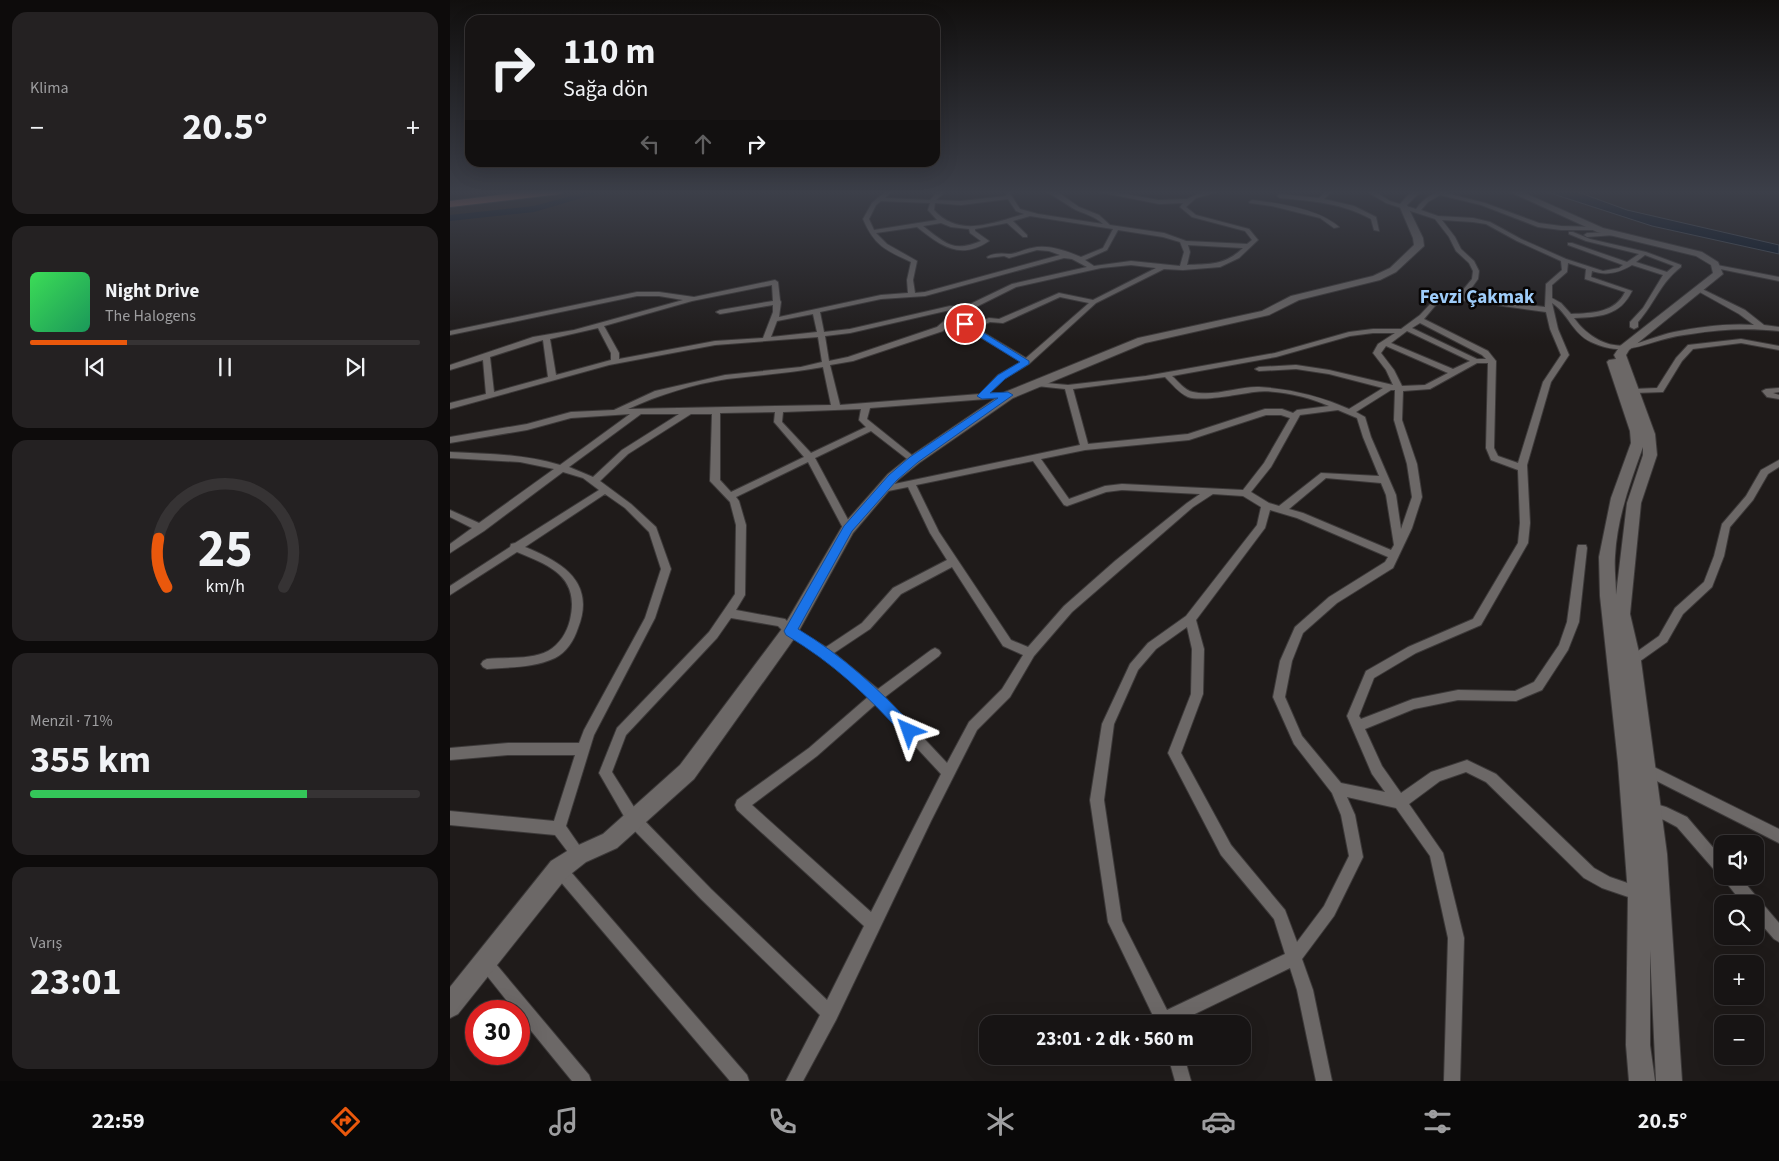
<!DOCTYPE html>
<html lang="tr">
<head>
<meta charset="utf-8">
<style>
  :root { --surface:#171414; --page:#242122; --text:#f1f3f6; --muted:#9e9ea0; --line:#363334; --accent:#ea580c }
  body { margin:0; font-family:"Source Sans 3",sans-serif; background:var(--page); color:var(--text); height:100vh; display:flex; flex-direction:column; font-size:19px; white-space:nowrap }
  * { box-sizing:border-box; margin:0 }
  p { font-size:16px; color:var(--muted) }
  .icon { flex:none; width:28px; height:28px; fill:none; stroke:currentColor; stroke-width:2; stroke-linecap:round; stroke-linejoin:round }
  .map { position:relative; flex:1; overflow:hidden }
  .drawer { display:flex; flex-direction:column; gap:12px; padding:12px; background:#0d0b0b; width:450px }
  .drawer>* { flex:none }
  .hud { position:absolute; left:15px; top:15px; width:475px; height:152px; border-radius:15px; box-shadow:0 5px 20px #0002,0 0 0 1px var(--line); background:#171414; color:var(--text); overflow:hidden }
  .controls { position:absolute; left:1264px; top:835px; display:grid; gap:10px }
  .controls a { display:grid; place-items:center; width:50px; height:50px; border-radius:10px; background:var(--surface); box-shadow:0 5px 20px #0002,0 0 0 1px var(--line); font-size:25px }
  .speed { position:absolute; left:15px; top:1000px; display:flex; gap:10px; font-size:25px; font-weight:700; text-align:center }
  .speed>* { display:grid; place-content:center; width:65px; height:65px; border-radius:50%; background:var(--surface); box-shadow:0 5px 20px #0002,0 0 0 1px var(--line); line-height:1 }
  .speed .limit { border:8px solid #d22; background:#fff; color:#111 }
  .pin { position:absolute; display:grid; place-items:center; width:42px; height:42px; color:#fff; margin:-21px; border:2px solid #fff; border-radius:50%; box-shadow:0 1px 5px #0007 }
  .me { position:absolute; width:55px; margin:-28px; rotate:317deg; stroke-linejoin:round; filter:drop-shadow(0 0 4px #0008) }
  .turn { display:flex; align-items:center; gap:18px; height:105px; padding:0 15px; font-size:22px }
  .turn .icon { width:65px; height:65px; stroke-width:2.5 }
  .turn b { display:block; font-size:35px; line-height:42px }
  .lanes { display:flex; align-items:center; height:48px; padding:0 15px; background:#0003; justify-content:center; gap:25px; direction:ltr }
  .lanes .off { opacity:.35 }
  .big { font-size:38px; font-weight:700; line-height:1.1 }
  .drawer .tile { flex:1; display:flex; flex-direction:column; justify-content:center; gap:8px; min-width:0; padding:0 18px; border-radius:15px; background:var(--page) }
  .drawer .dial { align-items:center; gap:0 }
  .dial svg { height:130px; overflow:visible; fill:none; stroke:var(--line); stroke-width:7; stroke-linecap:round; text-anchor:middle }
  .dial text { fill:var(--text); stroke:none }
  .song { display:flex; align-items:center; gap:15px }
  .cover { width:60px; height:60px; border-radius:8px; background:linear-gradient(135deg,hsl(130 70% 55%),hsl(150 70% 35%)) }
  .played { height:5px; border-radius:2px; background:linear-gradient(90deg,var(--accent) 25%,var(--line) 25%) }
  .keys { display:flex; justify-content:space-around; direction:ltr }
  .heat { display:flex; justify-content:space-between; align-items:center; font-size:28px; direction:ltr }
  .charge { height:8px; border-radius:4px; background:linear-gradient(90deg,#34c759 71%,var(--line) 0) }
  .trip { position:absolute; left:529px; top:1015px; width:272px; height:50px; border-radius:15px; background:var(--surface); box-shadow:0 5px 20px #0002,0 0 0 1px var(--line); font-weight:700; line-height:50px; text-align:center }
  .menu { display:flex; height:80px; justify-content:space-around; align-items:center; background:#090808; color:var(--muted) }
  .menu .icon { width:35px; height:35px }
  .menu .current { color:var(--accent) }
  .menu b { font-size:22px; color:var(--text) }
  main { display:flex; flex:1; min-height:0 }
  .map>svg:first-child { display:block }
  .water { fill:#000f21; stroke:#48525e }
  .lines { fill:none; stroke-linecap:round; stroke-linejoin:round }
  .river { fill:#000f21; fill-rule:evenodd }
  .street-casing { stroke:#3c3939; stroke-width:2 }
  .secondary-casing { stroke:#3c3939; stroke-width:2 }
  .highway-casing { stroke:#3c3939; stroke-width:2 }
  .street { fill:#6c6867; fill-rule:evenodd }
  .secondary { fill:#6c6867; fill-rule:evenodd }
  .highway { fill:#c67262; fill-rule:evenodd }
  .route { fill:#1a73e8; stroke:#114b97 }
  .labels { text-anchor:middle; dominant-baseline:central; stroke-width:5; stroke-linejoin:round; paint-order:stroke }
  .far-district-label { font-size:19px; font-weight:bold; fill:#9eccf9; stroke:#080606 }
</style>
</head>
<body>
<main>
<section class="drawer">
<div class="tile"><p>Klima</p>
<div class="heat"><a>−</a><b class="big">20.5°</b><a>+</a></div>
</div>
<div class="tile">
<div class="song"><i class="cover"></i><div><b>Night Drive</b><p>The Halogens</p></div></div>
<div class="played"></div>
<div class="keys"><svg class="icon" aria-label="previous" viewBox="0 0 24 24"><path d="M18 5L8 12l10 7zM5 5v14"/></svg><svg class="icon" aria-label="pause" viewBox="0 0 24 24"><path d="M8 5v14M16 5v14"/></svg><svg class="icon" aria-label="next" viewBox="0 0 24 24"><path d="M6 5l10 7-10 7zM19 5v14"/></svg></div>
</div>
<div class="tile dial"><svg viewBox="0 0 100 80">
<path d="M14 69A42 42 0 1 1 86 69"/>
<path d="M14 69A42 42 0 0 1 9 39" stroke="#ea580c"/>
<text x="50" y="56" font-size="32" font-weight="700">25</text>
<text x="50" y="72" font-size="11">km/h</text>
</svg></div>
<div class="tile"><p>Menzil · 71%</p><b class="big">355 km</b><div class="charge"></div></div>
<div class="tile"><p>Varış</p><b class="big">23:01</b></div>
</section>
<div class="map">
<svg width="1329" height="1081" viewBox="0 0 1329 1081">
  <rect width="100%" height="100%" fill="#1f1b1a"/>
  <path class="water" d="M 1094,191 L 1125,191 L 1177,210 L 1329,245 L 1329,254 L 1202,226 Z"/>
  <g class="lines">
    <path class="river" d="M 139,191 L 156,191 L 84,212 L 0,221 L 0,215 L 84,206 Z"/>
    <defs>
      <g id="street">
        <path d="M 436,191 L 443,191 L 435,198 L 480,200 L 489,191 L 496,191 L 486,200 L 511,201 L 556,196 L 557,191 L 563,191 L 561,195 L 570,209 L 588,214 L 653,224 C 645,216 634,214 624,209 C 614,203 605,196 595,191 L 609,193 L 629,207 L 649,215 L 660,225 L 714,233 L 736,241 L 797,244 L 802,240 L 795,231 L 742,217 L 730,207 L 733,203 L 709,204 L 644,191 L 658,191 L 709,200 L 737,199 L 752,192 L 771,191 L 746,198 L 736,207 L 746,215 L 799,229 L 808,240 L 789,258 L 770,267 L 733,270 L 714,269 L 646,303 L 579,364 L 554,379 L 539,393 L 562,393 L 562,397 L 420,408 L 417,419 L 468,460 L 467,462 L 461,462 L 421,431 L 365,458 L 403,529 L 401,532 L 395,532 L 358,462 L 286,497 L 289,501 L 296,525 L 295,595 L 286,610 L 335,619 L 344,628 L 376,647 L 412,623 L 443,588 L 497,560 L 480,533 L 458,487 L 433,492 L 430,491 L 428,489 L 430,487 L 630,445 L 615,389 L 587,386 L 584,386 L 584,382 L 618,385 L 696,376 L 825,353 L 899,332 L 923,329 L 951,329 L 970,315 L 986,298 L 995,294 L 1008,296 L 1022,279 L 1023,271 L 1019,263 L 1006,251 L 999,237 L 985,219 L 936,203 L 916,191 L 924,191 L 940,201 L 966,209 C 974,197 986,191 1000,191 L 996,193 L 1035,203 L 1089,223 L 1111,226 L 1146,227 L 1146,229 L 1144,230 L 1111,230 L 1088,227 L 1031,205 L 990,195 L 978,202 L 971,210 L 988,216 L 1023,218 L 1040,222 L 1071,239 L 1116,259 L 1153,271 L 1169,268 L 1173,265 L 1118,245 L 1118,243 L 1122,243 L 1177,262 L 1189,254 L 1136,241 L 1119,234 L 1119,232 L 1123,232 L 1140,239 L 1196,252 L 1231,265 L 1231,267 C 1210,283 1205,303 1188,322 L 1188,327 L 1184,329 L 1180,327 L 1180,322 L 1193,308 L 1213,275 L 1182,265 C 1169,273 1156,276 1142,271 L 1141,277 L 1182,291 C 1170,316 1149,317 1124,318 C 1136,335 1157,349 1179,345 C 1195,342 1209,335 1224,332 C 1250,327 1277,323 1304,325 L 1289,314 L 1246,290 L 1245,289 L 1248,287 L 1295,310 L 1314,325 L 1329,327 L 1329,331 C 1299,328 1271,329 1241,334 C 1231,335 1221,337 1211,340 C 1184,348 1169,355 1141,342 C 1122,333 1118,313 1102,303 L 1108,329 L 1119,355 L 1101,382 L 1077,465 L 1080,523 L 1078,543 L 1031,625 L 966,653 L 924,678 L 909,716 L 911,719 L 963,699 L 1008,690 L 1065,691 L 1084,682 L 1109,645 L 1117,622 L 1127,548 L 1128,545 L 1136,545 L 1137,548 L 1129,622 L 1118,650 L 1092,690 L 1066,701 L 1008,700 L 964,709 L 915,729 L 932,766 L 951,793 L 981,772 L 1017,760 L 1046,774 L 1144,868 L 1160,877 L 1195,889 L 1197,894 L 1195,899 L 1190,901 L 1152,888 L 1134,878 L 1036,782 L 1016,772 L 990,781 L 959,804 L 993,853 L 1014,938 L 1010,1081 L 994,1081 L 998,938 L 980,856 L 946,808 L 897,797 L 905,815 L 913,857 L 884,916 L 852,959 L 863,990 L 882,1081 L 866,1081 L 847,990 L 840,968 L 724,1024 L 707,1024 L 658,922 L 640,800 L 652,724 L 680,664 L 698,643 L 736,616 L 807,525 L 811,507 L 793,496 L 763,494 L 743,507 L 622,612 L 584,656 L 560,697 L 527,730 L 481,821 L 386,1020 L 353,1081 L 336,1081 L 370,1015 L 251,899 L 179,825 L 149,773 L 167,728 L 259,632 L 285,594 L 286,525 L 280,502 L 260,481 L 262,414 L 241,414 L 178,454 L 150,481 L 181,504 L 206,527 L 221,569 L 205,618 L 144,735 L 116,826 L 136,855 L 134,860 L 129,862 L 124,860 L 105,835 L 0,825 L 0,811 L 104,821 L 125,755 L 58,755 L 0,760 L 0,748 L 58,743 L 129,743 L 134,730 L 195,618 L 211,569 L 199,532 L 175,508 L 155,494 L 75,547 C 112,562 146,582 128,628 C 124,640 117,652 105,658 C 84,668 59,667 37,669 L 33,667 L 31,664 L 33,661 L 37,659 C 56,657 81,660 98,651 C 110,644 117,632 120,620 C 130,577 101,566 67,552 L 0,595 L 0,586 L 60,547 L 61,544 L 65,543 L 149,490 L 133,478 L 113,472 L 34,531 L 0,553 L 0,544 L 22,528 L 0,517 L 0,510 L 29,523 L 104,469 L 70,462 L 0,458 L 0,452 C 37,454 75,454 110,465 L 180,414 L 121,418 L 77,430 L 0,443 L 0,437 L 77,424 L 121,412 L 164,410 L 205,391 L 275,375 L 351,367 L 372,362 L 368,337 L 265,345 L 159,365 L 0,409 L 0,403 L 36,394 L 33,360 L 0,370 L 0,365 L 83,337 L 124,330 L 233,300 L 209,296 L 187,296 L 0,335 L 0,331 L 187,292 L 209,292 L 244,297 L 325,280 L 328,282 L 330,300 L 331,302 L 329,317 L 431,295 L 458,293 L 457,280 L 461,262 C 435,250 424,245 413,219 L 422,203 ZM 558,199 L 566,211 L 574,214 C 543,223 509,238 484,210 L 485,203 L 511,205 ZM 431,201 L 480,203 L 478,210 L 487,220 L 424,230 L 419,219 L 426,205 ZM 580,216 L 663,229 L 653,248 L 631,257 C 616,251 598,244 582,248 C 575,249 566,254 559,254 C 552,253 543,253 537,257 L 538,258 L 554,256 L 559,258 L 587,250 L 599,251 L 610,255 L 475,292 L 465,293 L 463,280 L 467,261 L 437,244 L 426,233 L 467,227 C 490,245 510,261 539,241 L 525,231 L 525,229 L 557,223 L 573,237 L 577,237 L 577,235 L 563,221 ZM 992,220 L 1023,222 L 1036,224 L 1067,241 L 1111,261 L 1112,270 L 1096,284 L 1095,307 L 1015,297 L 1028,279 L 1029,271 L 1024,261 L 1011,249 L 1005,237 ZM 491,223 L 501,227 L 519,229 L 520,233 L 531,241 C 503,253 495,243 473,226 ZM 668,230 L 713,237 L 730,242 L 734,252 L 730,266 L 681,261 L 644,266 L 635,260 L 657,250 ZM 738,245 L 793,248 C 775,265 761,264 737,265 L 740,252 ZM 1195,255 L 1224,266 L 1217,272 L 1186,262 ZM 614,258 L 622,259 L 637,267 L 562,284 L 514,307 L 500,306 L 400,329 L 374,332 L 370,312 L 431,299 L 475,296 ZM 1118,263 L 1136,269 L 1135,279 L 1175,292 C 1165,313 1142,313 1121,314 L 1111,303 L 1102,298 L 1102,285 L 1117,272 ZM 681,265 L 706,268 L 643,300 L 609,293 L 549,319 L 539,318 L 521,325 L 506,318 L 510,315 L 566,287 L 651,268 ZM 322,285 L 323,301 L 270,310 L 266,312 L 270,314 L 323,305 L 323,312 L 313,338 L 265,341 L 169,359 L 169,353 L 154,326 L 242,301 ZM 610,297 L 639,303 L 576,358 L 526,328 L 540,322 L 553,323 ZM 996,298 L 1096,312 L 1100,329 L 1111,355 L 1093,382 L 1068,463 L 1048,456 L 1044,448 L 1046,361 L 1038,351 L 974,319 L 990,300 ZM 500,310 L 506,311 L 487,327 L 398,357 L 379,361 L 375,336 L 400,333 ZM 363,314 L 367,332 L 321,337 L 327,321 ZM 502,321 L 512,326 L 571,362 L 548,375 L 530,394 L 390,405 L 380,365 L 403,361 L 493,331 ZM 970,323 L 1032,355 L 1036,359 L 1027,359 L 962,328 ZM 148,328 L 161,353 L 161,360 L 106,375 L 100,339 ZM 957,331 L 1020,361 L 1003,369 L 941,343 ZM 923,333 L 945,333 L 928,344 L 923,353 L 936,370 L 943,385 L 879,370 L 846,365 L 809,367 L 805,369 L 809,371 L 846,369 L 879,374 L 933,388 L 899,409 C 870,396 841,389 809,387 C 790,386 764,397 743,392 C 735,391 728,381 722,376 L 826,357 L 900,336 ZM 93,340 L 98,377 L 44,392 L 40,357 ZM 936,346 L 998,373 L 975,385 L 952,386 L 944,370 L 931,353 ZM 1027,363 L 1038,363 L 1036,448 L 1041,460 L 1068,470 L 1070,523 L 1068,543 L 1023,619 L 958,647 L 916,671 L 897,716 L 922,774 L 935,792 L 891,783 L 852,736 L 835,697 L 842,661 L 853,633 L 887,603 L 943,568 L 962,528 L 972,497 L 967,464 L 952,420 L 953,391 L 980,389 ZM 373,367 L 381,405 L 178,409 C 209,395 243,384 277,379 C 309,375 341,373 373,367 ZM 715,377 C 722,384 729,393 738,397 C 751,402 789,394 804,392 C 826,389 859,397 879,406 L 847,410 L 843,413 L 832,409 L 815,409 L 738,434 L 638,444 L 623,389 ZM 941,390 L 945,390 L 944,420 L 957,464 L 962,497 L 951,529 L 946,495 L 921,437 L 915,417 L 906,412 ZM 411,409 L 409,420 L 416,427 L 361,453 L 332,422 L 333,412 ZM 888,410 L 907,418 L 913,437 L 929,476 L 871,473 L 829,506 L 819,503 L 801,492 L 821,467 L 850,415 ZM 325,412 L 324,422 L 354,457 L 281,492 L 270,480 L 270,413 ZM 191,414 L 229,414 L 172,450 L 143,477 L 119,467 ZM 816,415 L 831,415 L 840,418 L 814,463 L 793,490 L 672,484 L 655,486 L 619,499 L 591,459 L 635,450 L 739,440 ZM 583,461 L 614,505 L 617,506 L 656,492 L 672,490 L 750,494 L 737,503 L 665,561 L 614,606 L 578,647 L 561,640 L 489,532 L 466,485 ZM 876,478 L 931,483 L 936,495 L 944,545 L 941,550 L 853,513 L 839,509 ZM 820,510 L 847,518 L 938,557 L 935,562 L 879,597 L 845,627 L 830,661 L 823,697 L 844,744 L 882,793 L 891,815 L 899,856 L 874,906 L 847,942 L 835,910 L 781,845 L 731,753 L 753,694 L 754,649 L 746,620 L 815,528 ZM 502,567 L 553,646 L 573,655 L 552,689 L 519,722 L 497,763 L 435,697 L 489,656 L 491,653 L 489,650 L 485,648 L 481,650 L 428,689 L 384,653 L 420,629 L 451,594 ZM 281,618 L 328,626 L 336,634 L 367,652 L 419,696 L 359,748 L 287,800 L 285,805 L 287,810 L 414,926 L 377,1000 L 261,889 L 189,815 L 162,772 L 176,735 L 267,638 ZM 737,627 L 742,649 L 741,694 L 718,753 L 771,855 L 824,919 L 835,954 L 717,1010 L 672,921 L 654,800 L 664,724 L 688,670 L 706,649 ZM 426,704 L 491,774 L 421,912 L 302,805 L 367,756 Z"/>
        <path d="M 876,191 L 883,191 L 874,199 L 904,206 L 926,217 L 929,231 L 924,230 L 921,219 C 893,203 862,201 830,198 L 827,196 L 830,194 L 869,198 Z"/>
        <path d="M 802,200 C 828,203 869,209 889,227 L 884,228 L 870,218 L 822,206 L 800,203 L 799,202 Z"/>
        <path d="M 1163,232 L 1165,233 L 1165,235 L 1137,237 L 1134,235 L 1137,233 Z"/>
        <path d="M 1267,265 L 1329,277 L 1329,281 L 1265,268 L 1265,266 Z"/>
        <path d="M 1291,339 L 1329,346 L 1329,350 L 1291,343 L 1243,349 L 1232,361 L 1213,392 L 1184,393 L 1180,391 L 1184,389 L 1207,388 L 1226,358 L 1238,345 Z"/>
        <path d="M 1329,388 L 1329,392 L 1323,393 L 1329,395 L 1329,399 L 1317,397 L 1312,391 L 1316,389 Z"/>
        <path d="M 1329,460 L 1329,467 L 1318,474 L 1303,500 L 1280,527 L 1274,556 L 1262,587 L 1233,614 L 1217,642 L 1186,664 L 1182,666 L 1178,664 L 1176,661 L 1178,658 L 1209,636 L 1225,608 L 1254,582 L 1264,556 L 1272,524 L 1296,496 L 1311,470 Z"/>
        <path d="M 1194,762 L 1329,829 L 1329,843 L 1189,772 L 1188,768 L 1189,764 Z"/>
        <path d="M 1199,802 L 1216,807 L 1237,817 L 1272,858 L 1272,875 L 1267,873 L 1227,827 L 1214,820 L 1194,814 L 1192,809 L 1194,804 Z"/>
        <path d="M 109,862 L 114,864 L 297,1075 L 299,1081 L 280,1081 L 104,874 L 102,869 L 104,864 Z"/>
        <path d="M 1273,876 L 1289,876 L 1329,923 L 1329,942 L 1324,939 L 1305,917 L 1305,904 L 1293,904 L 1275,881 Z"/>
        <path d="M 35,954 L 40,957 L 139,1075 L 141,1081 L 122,1081 L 69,1016 L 69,1011 L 65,1011 L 30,967 L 27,962 L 30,957 Z"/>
        <path d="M 718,1056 L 734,1056 L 741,1081 L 725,1081 Z"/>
      </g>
      <g id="secondary">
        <path d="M 962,191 L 971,191 L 957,205 L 973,238 L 974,246 L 946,272 L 930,280 L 849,300 L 819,315 L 695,343 L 563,398 L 469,463 L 448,480 L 403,533 L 346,636 L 244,779 L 167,848 L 136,862 L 117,877 L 8,1014 L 0,1018 L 0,987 L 101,861 L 122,848 L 153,834 L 230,765 L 334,626 L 393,525 L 438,474 L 459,457 L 555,392 L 688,338 L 812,311 L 841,296 L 923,276 L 940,268 L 964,245 L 963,238 L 949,205 Z"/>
        <path d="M 1058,191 L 1070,191 L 1153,228 L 1252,252 L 1268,262 L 1273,274 L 1179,350 L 1176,355 L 1205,434 L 1207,455 L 1191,503 L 1180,614 L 1191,661 L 1217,854 L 1232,1081 L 1206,1081 L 1200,950 L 1200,1045 L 1205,1081 L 1179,1081 L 1176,1045 L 1178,894 L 1168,763 L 1150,596 L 1149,557 L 1161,498 L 1181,443 L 1180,431 L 1157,362 L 1159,360 L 1166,359 L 1164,355 L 1170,346 L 1263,273 L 1261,265 L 1246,256 L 1147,232 ZM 1193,447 L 1193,455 L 1177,503 L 1166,595 C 1166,582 1164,569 1165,556 C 1167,518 1180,483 1193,447 Z"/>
      </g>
      <path id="highway" d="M 81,191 L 115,191 L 110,194 L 0,207 L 0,201 Z"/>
    </defs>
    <use href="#street" class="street-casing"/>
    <use href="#secondary" class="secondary-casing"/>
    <use href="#highway" class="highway-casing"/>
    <use href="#street" class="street"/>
    <use href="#secondary" class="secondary"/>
    <use href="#highway" class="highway"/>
  </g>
  <linearGradient id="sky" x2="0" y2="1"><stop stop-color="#110f0e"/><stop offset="0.56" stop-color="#3c3f49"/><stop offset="1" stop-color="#3c3f49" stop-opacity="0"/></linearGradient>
  <rect width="1329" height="343" fill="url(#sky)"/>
  <path class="route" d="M 512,323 L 518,323 L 579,361 L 579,364 L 555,379 L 540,393 L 558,392 L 563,395 L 468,462 L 447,480 L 402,531 L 348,629 C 393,656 429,689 464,727 L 466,731 L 464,736 L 459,738 L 454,736 C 417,695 383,663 336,635 L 334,631 L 394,526 L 439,475 L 460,457 L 548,398 L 532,399 L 527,396 L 548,375 L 570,362 L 512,326 Z"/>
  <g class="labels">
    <g class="far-district-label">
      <text x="1027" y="297">Fevzi Çakmak</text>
    </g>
  </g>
</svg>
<div class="controls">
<a><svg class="icon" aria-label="sound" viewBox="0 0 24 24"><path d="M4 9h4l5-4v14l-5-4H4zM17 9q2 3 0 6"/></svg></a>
<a><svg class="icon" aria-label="search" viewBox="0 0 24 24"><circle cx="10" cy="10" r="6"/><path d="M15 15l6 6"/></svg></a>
<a>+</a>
<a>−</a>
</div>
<div class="speed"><div class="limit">30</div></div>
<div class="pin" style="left:515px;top:324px;background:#d93025"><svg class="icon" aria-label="arrive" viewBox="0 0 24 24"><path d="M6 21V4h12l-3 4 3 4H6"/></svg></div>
<svg class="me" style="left:459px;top:731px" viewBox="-20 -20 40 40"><path d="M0-17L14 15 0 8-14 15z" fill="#1a73e8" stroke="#fff" stroke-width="4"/></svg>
<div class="trip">23:01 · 2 dk · 560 m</div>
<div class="hud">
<div class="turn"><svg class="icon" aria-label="right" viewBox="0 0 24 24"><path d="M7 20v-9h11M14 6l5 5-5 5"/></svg><div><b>110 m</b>Sağa dön</div></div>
<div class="lanes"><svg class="icon off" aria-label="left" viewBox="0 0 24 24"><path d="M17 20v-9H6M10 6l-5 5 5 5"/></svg><svg class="icon off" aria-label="ahead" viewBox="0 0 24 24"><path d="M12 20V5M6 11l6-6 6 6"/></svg><svg class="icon" aria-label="right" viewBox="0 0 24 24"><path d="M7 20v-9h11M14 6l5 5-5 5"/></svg></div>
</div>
</div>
</main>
<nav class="menu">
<b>22:59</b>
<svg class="icon current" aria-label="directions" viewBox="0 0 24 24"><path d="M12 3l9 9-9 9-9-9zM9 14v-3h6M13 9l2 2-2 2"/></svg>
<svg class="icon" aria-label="music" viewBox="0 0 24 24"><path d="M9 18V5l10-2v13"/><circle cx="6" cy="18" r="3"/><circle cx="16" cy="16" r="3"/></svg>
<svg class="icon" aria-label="phone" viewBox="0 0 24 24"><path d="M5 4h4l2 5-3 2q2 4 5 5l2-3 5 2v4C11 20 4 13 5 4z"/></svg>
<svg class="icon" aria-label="climate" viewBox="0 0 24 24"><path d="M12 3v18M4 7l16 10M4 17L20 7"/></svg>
<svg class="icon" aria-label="car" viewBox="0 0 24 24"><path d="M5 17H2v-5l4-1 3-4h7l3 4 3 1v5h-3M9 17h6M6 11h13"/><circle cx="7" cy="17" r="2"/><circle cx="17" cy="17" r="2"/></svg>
<svg class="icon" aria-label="filters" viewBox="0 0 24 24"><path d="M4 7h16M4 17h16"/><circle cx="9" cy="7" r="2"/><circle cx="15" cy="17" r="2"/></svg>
<b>20.5°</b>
</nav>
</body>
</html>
